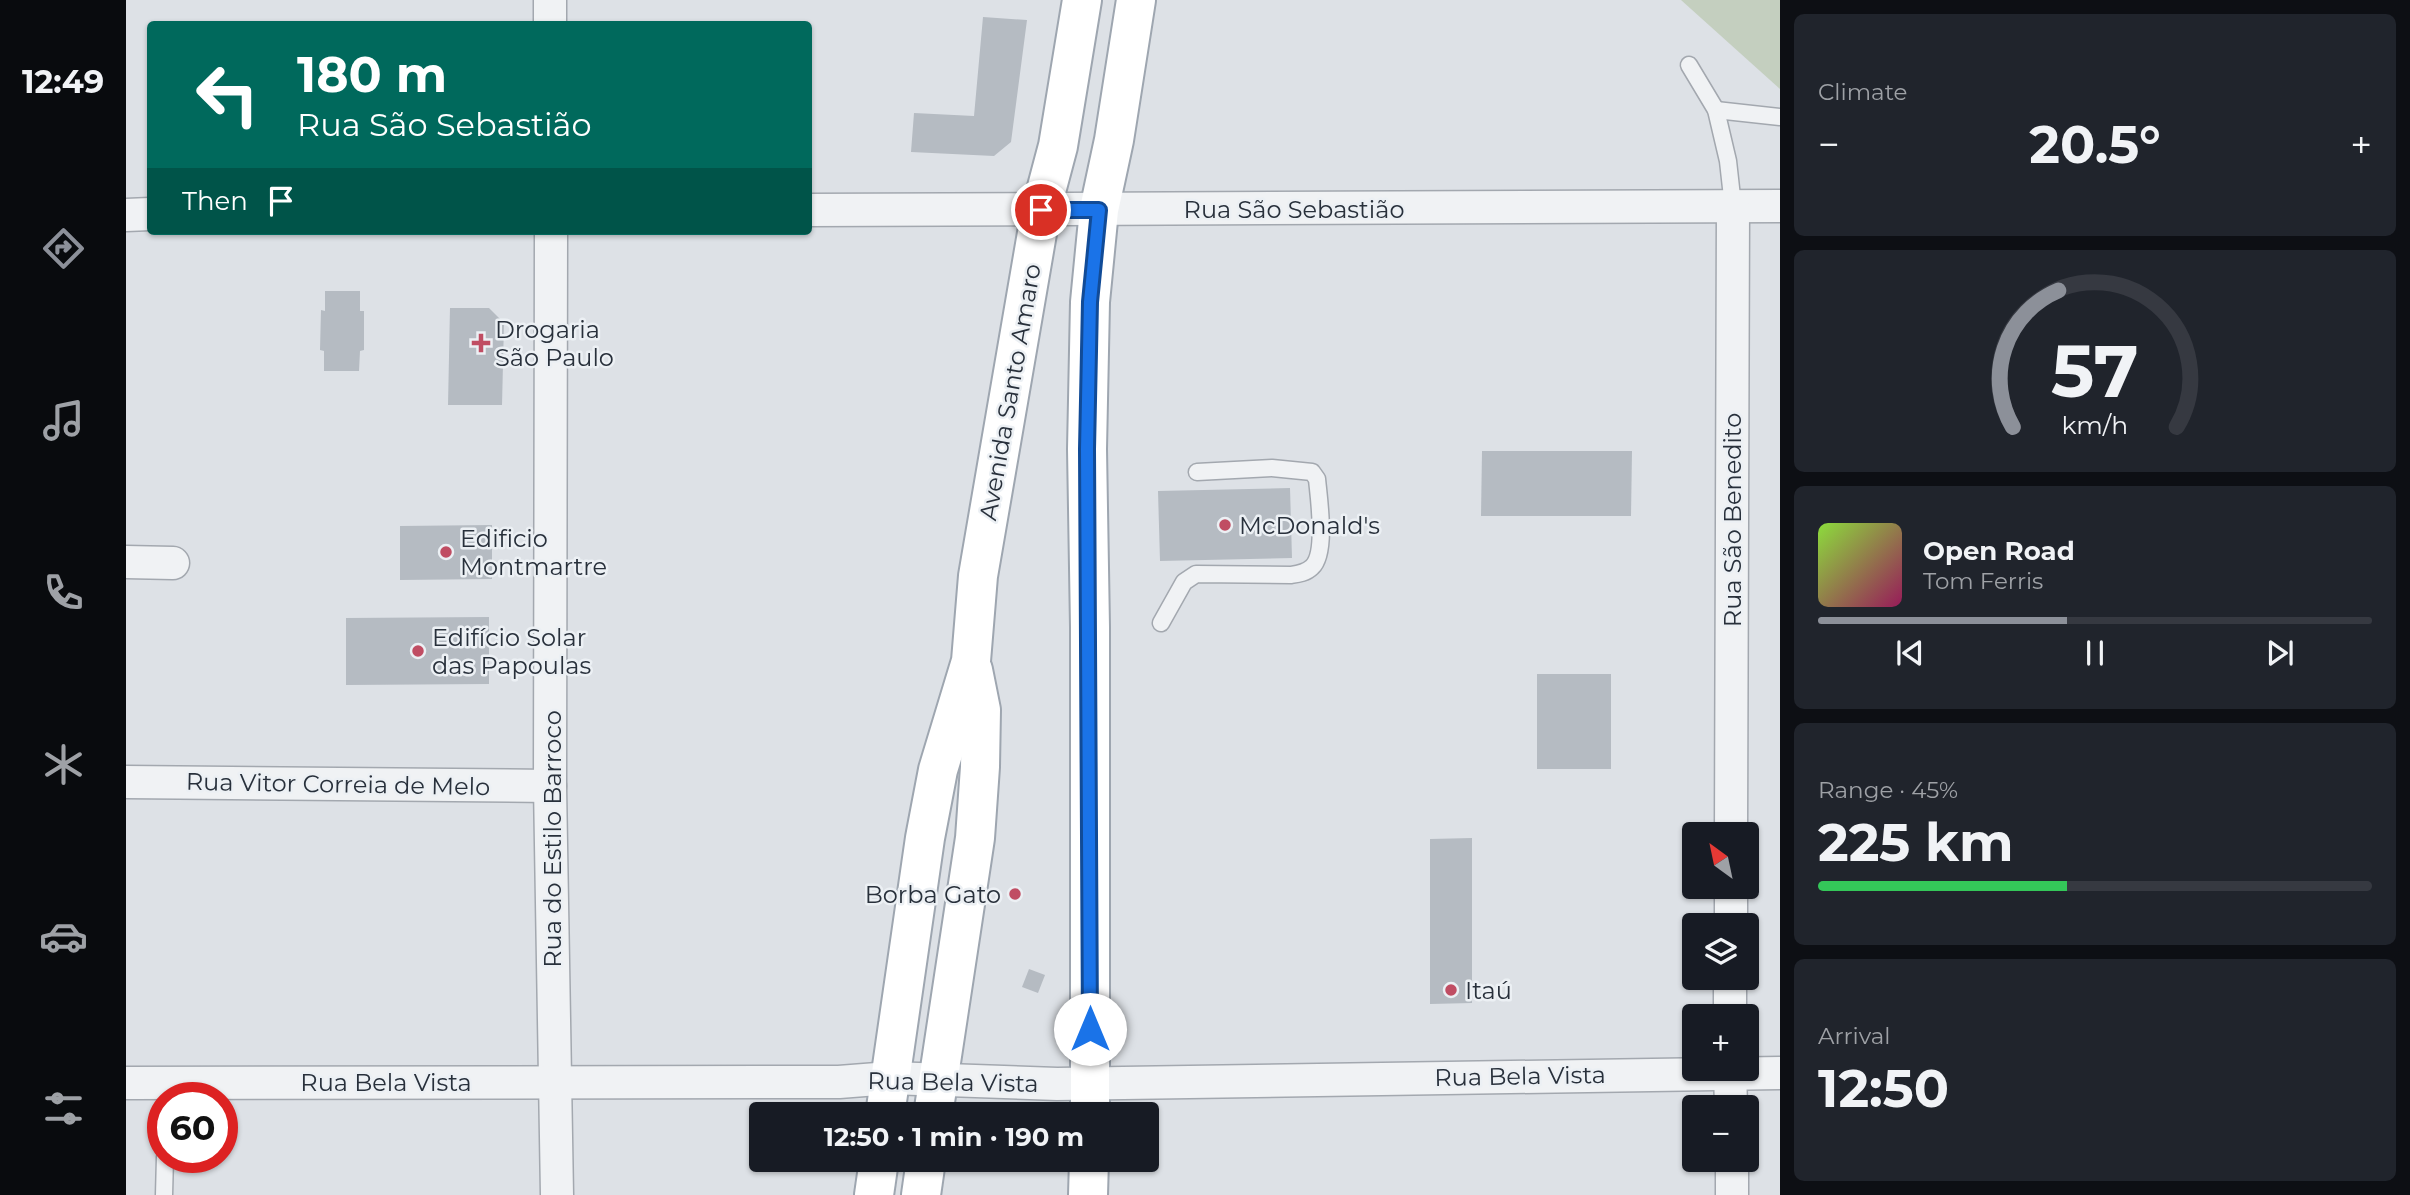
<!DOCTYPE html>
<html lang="en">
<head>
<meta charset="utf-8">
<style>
  :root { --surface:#171b24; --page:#20242c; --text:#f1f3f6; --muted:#9ea1a6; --line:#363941; --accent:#8c9099 }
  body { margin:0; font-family:Montserrat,sans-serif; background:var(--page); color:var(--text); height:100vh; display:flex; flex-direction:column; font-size:26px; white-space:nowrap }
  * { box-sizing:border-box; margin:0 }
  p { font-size:23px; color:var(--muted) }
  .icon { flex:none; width:38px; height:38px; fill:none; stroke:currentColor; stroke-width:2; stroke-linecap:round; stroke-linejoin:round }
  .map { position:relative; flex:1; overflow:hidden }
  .panel { display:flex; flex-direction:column; gap:14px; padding:14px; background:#0d0f14; width:630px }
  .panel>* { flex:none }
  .hud { position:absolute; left:21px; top:21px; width:665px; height:214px; border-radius:7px; box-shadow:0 2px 5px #0004; background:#00695c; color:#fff; overflow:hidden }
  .needle { width:46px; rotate:327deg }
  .tools { position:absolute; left:1556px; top:822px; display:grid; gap:14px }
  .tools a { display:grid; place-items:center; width:77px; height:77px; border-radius:7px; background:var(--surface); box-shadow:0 2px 5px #0004; font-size:35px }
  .speed { position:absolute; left:21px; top:1082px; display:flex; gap:14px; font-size:35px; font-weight:700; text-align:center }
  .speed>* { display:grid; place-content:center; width:91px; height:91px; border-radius:50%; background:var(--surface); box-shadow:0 2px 5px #0004; line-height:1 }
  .speed .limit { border:10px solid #d22; background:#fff; color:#111 }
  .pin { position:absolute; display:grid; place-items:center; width:60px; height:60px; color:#fff; margin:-30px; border:4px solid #fff; border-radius:50%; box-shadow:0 2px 7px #0007 }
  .me { position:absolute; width:77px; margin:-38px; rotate:0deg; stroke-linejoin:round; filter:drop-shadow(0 0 5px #0008) }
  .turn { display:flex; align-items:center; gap:24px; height:147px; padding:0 35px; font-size:32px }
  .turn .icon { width:91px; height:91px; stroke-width:2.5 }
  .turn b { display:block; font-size:49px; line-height:60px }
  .then { display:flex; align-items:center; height:66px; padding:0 35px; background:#0003; gap:14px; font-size:26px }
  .big { font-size:52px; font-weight:700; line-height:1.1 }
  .panel .widget { flex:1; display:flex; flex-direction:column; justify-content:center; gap:10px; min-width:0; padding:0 24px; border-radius:10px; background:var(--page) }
  .panel .dial { align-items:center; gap:0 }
  .dial svg { height:182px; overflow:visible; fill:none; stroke:var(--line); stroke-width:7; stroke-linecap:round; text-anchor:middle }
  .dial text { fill:var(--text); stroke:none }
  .song { display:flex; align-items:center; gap:21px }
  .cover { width:84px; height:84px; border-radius:10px; background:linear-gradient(135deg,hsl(90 70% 55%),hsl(330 70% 35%)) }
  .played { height:7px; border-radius:4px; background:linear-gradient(90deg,var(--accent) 45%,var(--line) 45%) }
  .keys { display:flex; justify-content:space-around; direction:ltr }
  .heat { display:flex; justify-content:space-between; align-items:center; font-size:38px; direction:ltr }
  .charge { height:10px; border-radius:5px; background:linear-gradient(90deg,#34c759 45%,var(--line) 0) }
  .trip { position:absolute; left:623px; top:1102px; width:410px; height:70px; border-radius:7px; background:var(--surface); box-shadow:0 2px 5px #0004; font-weight:700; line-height:70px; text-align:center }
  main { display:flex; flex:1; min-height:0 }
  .dock { display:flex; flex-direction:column; width:126px; justify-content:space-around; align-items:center; background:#090b0e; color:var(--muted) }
  .dock .icon { width:49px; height:49px }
  .dock .on { color:var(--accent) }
  .dock b { font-size:32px; color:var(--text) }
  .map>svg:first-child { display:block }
  .green { fill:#c4cfbf }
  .building { fill:#b5bbc2 }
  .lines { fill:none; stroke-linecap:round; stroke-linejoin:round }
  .lane-casing { stroke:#a3a8af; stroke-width:19 }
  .street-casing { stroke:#a3a8af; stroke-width:35 }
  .primary-casing { stroke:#9ea6b0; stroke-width:42 }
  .lane { stroke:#f0f2f4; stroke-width:16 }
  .street { stroke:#f0f2f4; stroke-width:32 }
  .primary { stroke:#fff; stroke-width:38 }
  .route-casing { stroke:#114b97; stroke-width:18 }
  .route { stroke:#1a73e8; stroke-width:12 }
  .poi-dot { fill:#c04d63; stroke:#ecf0f4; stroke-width:2.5 }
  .labels { text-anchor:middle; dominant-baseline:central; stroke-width:5; stroke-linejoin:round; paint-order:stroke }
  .street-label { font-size:24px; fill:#28303b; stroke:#ecf0f4 }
  .poi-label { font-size:24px; fill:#28303b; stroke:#ecf0f4; text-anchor:start }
</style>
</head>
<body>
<main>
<nav class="dock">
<b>12:49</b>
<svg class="icon on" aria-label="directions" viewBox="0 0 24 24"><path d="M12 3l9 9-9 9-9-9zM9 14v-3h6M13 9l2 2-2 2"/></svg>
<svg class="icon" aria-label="music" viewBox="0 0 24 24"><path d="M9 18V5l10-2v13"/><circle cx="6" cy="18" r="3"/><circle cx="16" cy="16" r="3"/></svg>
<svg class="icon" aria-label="phone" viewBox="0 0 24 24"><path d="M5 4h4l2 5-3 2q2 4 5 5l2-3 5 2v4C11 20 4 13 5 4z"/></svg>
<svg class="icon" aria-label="climate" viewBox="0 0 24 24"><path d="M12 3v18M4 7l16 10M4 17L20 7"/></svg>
<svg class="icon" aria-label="car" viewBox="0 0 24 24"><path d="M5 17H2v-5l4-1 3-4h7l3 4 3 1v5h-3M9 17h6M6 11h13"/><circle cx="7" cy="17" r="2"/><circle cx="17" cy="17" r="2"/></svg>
<svg class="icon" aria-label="filters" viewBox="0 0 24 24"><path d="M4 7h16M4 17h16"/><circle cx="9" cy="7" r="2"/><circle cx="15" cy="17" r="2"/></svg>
</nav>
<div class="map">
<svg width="1654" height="1195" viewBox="0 0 1654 1195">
  <rect width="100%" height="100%" fill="#dde1e6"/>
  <path class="green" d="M 1555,0 L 1654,0 L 1654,89 Z"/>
  <g class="building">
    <path d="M 857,17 L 901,20 L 885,142 L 868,156 L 785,152 L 788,113 L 848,116 Z"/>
    <path d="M 199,291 L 234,291 L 234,311 L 238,311 L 238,350 L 234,351 L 233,371 L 198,371 L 198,351 L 194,350 L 195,310 L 199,311 Z"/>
    <path d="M 324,308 L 363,308 L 378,323 L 376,405 L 322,405 Z"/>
    <path d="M 1356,451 L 1506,451 L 1505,516 L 1355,516 Z"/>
    <path d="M 1164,488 L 1166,558 L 1034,561 L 1032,491 Z"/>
    <path d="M 366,525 L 366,579 L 274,580 L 274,526 Z"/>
    <path d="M 363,617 L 363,684 L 220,685 L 220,618 Z"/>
    <rect x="1411" y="674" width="74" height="95"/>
    <path d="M 1346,838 L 1346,1003 L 1304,1004 L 1304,839 Z"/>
    <path d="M 903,969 L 919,975 L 912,993 L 896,987 Z"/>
  </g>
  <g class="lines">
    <defs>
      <g id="lane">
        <path d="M 1563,65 L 1590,110 L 1602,161 L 1607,206"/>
        <path d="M 1590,110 L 1654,117"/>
        <path d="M 1035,623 L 1058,582 L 1070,574 L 1165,575 C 1172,574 1180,573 1186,567 C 1201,553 1193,500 1191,479 L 1186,472 L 1146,468 L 1071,472"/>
        <path d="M 38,1195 L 39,1157"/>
      </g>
      <g id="street">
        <path d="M 424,0 L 424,24"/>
        <path d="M 682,210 L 1654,206"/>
        <path d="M 0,215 L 24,214"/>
        <path d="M 425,231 L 424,786 L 431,1195"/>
        <path d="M 0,562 L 47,563"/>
        <path d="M 0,782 L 424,786"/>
        <path d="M 1605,835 L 1607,206"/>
        <path d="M 1605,926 L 1605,887"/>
        <path d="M 1604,1017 L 1604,978"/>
        <path d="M 1604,1069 L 1605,1108"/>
        <path d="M 0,1083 L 713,1082 L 764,1078 L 931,1084 L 1654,1073"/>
        <path d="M 1606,1160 L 1606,1195"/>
      </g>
      <g id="primary">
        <path d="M 759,1115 L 799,838 L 812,770 L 845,661 L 852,576 L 915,210 L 932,146 L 956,0"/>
        <path d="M 807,1115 L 849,838 L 854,767 L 855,710 L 847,670"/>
        <path d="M 964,1115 L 964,627 L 961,449 L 964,302 L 973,210 L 988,140 L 1010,0"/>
        <path d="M 748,1195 L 753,1160"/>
        <path d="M 795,1195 L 800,1160"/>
        <path d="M 962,1195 L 963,1160"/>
      </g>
    </defs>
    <use href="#lane" class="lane-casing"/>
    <use href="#street" class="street-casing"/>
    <use href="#primary" class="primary-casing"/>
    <use href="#lane" class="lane"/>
    <use href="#street" class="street"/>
    <use href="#primary" class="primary"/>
  </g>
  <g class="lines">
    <defs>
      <path id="route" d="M 915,210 L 973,210 L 964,302 L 961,449 L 964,1029"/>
    </defs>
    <use href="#route" class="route-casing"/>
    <use href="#route" class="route"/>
  </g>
  <g class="poi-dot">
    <path d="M351.5 332.5h7v7h7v7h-7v7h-7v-7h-7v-7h7z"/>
    <circle cx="1099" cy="525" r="7"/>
    <circle cx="320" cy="552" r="7"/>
    <circle cx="292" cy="651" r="7"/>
    <circle cx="889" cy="894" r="7"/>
    <circle cx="1325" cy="990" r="7"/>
  </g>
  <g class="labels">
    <g class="street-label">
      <text x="1168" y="209">Rua São Sebastião</text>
      <text transform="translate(884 392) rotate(-80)">Avenida Santo Amaro</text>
      <text transform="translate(1606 520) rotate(-90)">Rua São Benedito</text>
      <text transform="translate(212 784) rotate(1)">Rua Vitor Correia de Melo</text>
      <text transform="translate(426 839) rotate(-90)">Rua do Estilo Barroco</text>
      <text transform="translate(1394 1076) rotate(-1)">Rua Bela Vista</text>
      <text x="260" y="1082">Rua Bela Vista</text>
      <text transform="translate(827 1082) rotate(1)">Rua Bela Vista</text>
    </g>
    <g class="poi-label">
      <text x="369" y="329">Drogaria<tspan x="369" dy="28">São Paulo</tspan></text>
      <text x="1113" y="525">McDonald's</text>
      <text x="334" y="538">Edificio<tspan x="334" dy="28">Montmartre</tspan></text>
      <text x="306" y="637">Edifício Solar<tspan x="306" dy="28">das Papoulas</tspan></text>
      <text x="875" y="894" text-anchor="end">Borba Gato</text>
      <text x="1339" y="990">Itaú</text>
    </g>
  </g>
</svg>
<div class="tools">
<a><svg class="needle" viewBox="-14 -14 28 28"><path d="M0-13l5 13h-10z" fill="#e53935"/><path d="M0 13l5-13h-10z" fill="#9ea1a6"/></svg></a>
<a><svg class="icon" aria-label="layers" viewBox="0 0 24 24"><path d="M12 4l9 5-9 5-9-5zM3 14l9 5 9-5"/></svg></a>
<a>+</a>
<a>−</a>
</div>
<div class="speed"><div class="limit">60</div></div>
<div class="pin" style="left:915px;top:210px;background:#d93025"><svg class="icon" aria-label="arrive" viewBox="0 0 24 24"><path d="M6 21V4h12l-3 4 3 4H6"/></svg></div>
<svg class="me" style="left:964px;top:1029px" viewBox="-20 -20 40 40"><circle r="19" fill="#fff"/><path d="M0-13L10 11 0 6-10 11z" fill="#1a73e8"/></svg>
<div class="trip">12:50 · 1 min · 190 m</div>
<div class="hud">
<div class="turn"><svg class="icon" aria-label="left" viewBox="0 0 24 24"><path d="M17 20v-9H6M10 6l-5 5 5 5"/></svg><div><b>180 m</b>Rua São Sebastião</div></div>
<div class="then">Then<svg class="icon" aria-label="arrive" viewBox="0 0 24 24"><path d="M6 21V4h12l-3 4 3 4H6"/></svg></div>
</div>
</div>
<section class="panel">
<div class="widget"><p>Climate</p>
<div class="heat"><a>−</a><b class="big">20.5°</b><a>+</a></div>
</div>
<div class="widget dial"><svg viewBox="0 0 100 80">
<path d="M14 69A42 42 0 1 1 86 69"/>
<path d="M14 69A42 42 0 0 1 34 9" stroke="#8c9099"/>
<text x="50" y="56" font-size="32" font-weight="700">57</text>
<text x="50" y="72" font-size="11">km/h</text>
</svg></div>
<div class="widget">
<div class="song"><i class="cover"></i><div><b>Open Road</b><p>Tom Ferris</p></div></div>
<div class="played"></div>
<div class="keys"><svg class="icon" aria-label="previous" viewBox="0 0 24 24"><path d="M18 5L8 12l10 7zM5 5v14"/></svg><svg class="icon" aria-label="pause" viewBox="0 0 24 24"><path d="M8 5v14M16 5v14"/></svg><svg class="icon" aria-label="next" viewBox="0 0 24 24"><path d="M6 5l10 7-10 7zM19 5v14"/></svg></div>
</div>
<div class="widget"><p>Range · 45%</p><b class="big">225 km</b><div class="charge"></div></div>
<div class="widget"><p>Arrival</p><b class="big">12:50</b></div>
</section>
</main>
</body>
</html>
